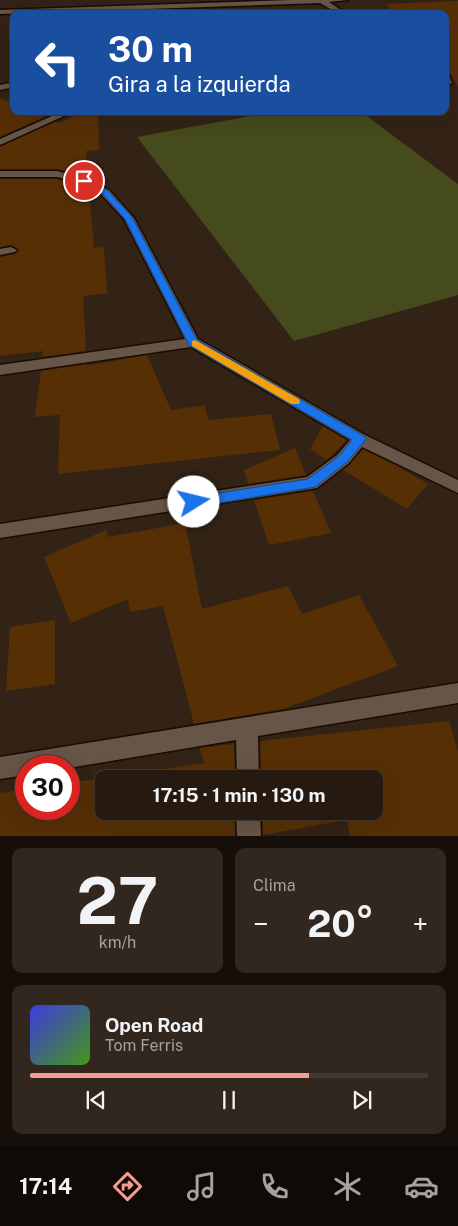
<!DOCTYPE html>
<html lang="es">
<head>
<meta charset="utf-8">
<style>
  :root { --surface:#261a10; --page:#32271e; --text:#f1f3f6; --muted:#a4a19f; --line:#423830; --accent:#f59c93 }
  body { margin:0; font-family:"Public Sans",sans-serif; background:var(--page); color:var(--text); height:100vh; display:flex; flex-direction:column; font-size:19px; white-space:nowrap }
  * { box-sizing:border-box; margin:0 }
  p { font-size:16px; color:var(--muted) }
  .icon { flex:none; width:28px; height:28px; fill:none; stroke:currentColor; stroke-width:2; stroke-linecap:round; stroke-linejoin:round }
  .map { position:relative; height:836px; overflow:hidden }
  .details { display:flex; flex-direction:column; gap:12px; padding:12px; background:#150e09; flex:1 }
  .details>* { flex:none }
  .guide { position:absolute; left:10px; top:10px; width:439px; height:105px; border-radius:10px; box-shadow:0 5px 20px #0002,0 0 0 1px var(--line); background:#1a4fa0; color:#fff; overflow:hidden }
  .speed { position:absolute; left:15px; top:755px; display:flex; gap:10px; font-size:25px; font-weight:700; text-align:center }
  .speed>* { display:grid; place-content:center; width:65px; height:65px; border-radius:50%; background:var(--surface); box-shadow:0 5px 20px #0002,0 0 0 1px var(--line); line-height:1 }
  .speed .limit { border:8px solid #d22; background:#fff; color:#111 }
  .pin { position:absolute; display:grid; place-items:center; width:42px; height:42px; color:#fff; margin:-21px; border:2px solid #fff; border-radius:50%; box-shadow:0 1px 5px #0007 }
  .me { position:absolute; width:55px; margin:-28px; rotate:81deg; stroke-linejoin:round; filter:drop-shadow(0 0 4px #0008) }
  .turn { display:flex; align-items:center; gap:18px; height:105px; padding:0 15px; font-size:22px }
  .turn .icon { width:65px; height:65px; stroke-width:2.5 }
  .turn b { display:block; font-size:35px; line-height:42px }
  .big { font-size:38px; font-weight:700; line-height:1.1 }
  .details .widget { flex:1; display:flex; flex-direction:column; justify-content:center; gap:8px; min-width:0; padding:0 18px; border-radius:10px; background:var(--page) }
  .details .dial { align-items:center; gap:0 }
  .dial b { font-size:65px; line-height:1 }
  .song { display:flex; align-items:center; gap:15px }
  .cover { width:60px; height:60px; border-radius:8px; background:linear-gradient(135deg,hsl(240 70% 55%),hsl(100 70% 35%)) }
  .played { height:5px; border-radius:2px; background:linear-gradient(90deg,var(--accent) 70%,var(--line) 70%) }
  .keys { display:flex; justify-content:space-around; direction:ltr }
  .heat { display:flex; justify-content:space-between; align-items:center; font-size:28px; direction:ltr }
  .details .tiles { flex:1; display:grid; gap:12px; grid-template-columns:1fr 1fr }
  .widget:last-child { grid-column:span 2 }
  .trip { position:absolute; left:95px; top:770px; width:288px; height:50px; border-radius:10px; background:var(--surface); box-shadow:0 5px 20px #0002,0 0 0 1px var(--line); font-weight:700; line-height:50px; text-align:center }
  .tab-bar { display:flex; height:80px; justify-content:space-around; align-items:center; background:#0f0a06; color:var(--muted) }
  .tab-bar .icon { width:35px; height:35px }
  .tab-bar .active { color:var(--accent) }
  .tab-bar b { font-size:22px; color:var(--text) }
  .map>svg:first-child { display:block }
  .green { fill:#454b1c }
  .building { fill:#572f05 }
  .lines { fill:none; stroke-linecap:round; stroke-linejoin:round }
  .minor-casing { stroke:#1a0c02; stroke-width:3 }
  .minor { fill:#675547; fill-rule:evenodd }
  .route { fill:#1a73e8; stroke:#114b97 }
  .slow { fill:#f59e0b }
</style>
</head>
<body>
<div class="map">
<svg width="458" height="836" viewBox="0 0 458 836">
  <rect width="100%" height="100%" fill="#332316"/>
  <path class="green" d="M 278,111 L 360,111 L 458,184 L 458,295 L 294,341 L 137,137 Z"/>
  <g class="building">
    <path d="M 458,1 L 458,87 L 451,74 L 445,71 L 445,14 L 394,14 L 386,4 Z"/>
    <path d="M 0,98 L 14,104 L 14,111 L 31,111 L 44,117 L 0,137 Z"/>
    <path d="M 88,111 L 98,111 L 99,150 L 86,151 L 88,177 L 57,169 L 0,169 L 0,147 L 55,122 L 58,123 Z"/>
    <path d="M 0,179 L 57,179 L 79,185 L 89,190 L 94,248 L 104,247 L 107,293 L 83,296 L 86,351 L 42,357 L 43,351 L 0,356 L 0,257 L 15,254 L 19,250 L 11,245 L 0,247 Z"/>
    <path d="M 147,355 L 171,410 L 205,405 L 208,420 L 271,414 L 280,450 L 58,474 L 60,415 L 35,417 L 41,371 L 86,364 L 87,366 Z"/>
    <path d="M 323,426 L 347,440 L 327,460 L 310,449 Z"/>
    <path d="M 295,448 L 306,475 L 248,484 L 244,470 Z"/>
    <path d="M 363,449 L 397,466 L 428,484 L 407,509 L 343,470 Z"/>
    <path d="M 313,491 L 331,533 L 269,545 L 254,500 Z"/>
    <path d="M 185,523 L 202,609 L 288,586 L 302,614 L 359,595 L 398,666 L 283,709 L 194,724 L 163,606 L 130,612 L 128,599 L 71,623 L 44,557 L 106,530 L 108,537 Z"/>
    <path d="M 55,620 L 55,684 L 6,691 L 10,627 Z"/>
    <path d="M 449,721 L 458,752 L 458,836 L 350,836 L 347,820 L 263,835 L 262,811 L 374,811 L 374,779 L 261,779 L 260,741 Z"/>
    <path d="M 234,744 L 235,779 L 104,779 L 104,811 L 234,811 L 235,836 L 0,836 L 0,793 L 26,789 L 26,809 L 69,809 L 69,783 L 204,763 L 200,748 Z"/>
  </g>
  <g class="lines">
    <defs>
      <g id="minor">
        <path d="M 291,0 L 348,0 L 329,2 L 347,14 L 339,14 L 320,3 L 0,14 L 0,10 Z"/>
        <path d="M 445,73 L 449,75 L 452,83 L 445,86 Z"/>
        <path d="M 14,82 L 14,87 L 0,90 L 0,85 Z"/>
        <path d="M 63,111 L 75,111 L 0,145 L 0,139 Z"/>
        <path d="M 0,171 L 57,171 L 88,179 L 109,190 L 134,218 L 198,339 L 365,435 L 458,480 L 458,493 L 362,447 L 349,463 L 317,488 L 311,489 L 0,538 L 0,524 L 307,477 L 337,455 L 350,440 L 191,347 L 0,375 L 0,365 L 185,339 L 124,219 L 101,194 L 80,183 L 57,177 L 0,177 Z"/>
        <path d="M 11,247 L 17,250 L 15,252 L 0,255 L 0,249 Z"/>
        <path d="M 458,683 L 458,703 L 258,736 L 259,779 L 237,779 L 236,740 L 69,768 L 69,766 L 26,766 L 26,775 L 0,779 L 0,757 Z"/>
        <path d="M 236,811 L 260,811 L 261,836 L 237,836 Z"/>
      </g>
    </defs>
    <use href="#minor" class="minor-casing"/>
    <use href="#minor" class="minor"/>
  </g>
  <path class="route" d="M 81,179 L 87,179 L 108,191 L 132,217 L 197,340 L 364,436 L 366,439 L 364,442 L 347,462 L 315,487 L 194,507 L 190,505 L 188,502 L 190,498 L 194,497 L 308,479 L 339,456 L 352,440 L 189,345 L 125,219 L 103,194 L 81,183 Z"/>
  <path class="slow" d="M 195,340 L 299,399 L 300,401 L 299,404 L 291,404 L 192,346 L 192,341 Z"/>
</svg>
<div class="speed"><div class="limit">30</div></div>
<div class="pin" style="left:84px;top:181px;background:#d93025"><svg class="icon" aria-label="arrive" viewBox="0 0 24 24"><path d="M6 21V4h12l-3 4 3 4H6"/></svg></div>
<svg class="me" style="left:194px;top:502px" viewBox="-20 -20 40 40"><circle r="19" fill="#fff"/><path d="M0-13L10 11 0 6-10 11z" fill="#1a73e8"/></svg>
<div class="trip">17:15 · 1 min · 130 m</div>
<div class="guide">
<div class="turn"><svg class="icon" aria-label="left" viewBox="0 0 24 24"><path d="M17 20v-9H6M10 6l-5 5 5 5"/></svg><div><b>30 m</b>Gira a la izquierda</div></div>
</div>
</div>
<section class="details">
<div class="tiles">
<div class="widget dial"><b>27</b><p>km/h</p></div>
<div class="widget"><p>Clima</p>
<div class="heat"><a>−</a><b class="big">20°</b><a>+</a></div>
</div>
<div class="widget">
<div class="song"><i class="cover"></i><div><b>Open Road</b><p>Tom Ferris</p></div></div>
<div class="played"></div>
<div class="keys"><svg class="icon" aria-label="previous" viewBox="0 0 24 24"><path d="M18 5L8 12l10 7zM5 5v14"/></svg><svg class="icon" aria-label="pause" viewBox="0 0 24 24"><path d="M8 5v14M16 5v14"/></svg><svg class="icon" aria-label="next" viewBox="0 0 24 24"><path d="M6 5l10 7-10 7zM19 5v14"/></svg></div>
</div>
</div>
</section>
<nav class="tab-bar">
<b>17:14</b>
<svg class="icon active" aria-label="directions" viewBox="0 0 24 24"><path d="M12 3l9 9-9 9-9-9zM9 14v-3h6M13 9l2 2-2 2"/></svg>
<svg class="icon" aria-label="music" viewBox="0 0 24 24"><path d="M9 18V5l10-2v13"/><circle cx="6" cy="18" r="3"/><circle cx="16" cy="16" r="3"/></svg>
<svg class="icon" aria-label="phone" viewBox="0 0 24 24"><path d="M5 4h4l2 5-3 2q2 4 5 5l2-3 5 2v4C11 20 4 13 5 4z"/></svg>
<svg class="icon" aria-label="climate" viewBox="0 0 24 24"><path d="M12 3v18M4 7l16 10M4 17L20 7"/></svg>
<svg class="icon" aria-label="car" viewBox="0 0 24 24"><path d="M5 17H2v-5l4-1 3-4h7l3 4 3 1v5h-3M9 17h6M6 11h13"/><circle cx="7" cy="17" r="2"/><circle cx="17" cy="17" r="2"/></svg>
</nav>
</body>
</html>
